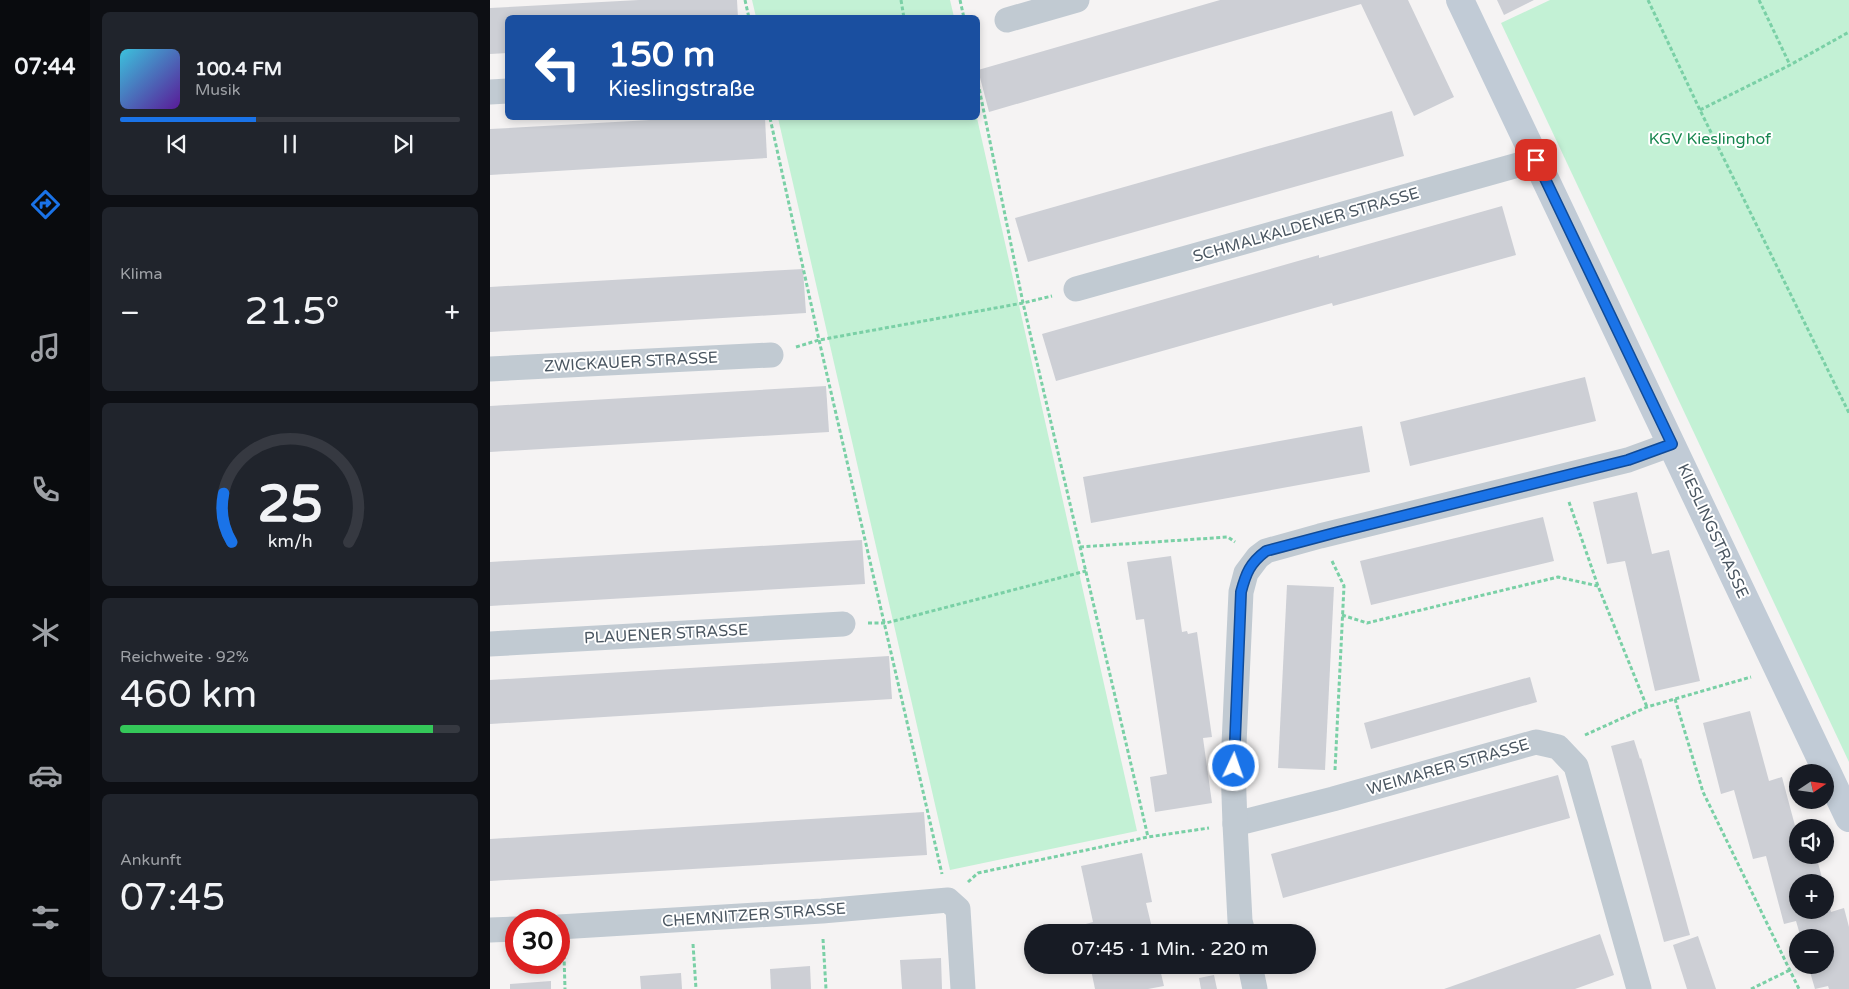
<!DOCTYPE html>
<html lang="de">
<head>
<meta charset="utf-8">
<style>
  :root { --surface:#171b24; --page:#20242c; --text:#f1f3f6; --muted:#9ea1a6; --line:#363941; --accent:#1a73e8 }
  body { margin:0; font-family:"Varela Round",sans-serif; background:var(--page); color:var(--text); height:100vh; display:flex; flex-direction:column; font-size:19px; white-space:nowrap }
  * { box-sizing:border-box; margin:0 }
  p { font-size:16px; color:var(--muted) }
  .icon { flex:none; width:28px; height:28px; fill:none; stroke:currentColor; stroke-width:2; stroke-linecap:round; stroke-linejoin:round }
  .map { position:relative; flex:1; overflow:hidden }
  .panel { display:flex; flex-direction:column; gap:12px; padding:12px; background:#0d0f14; width:400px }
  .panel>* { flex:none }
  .top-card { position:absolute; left:15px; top:15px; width:475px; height:105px; border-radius:8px; box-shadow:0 2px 8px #0003; background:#1a4fa0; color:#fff; overflow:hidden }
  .needle { width:32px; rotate:77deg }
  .tools { position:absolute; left:1299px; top:764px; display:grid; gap:10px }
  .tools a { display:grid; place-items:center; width:45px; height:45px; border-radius:50%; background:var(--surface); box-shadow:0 2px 8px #0003; font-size:25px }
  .speed { position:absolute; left:15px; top:909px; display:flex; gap:10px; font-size:25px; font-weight:700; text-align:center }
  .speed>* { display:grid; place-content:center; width:65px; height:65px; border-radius:50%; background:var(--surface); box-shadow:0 2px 8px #0003; line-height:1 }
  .speed .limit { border:8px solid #d22; background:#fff; color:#111 }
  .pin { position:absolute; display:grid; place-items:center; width:42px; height:42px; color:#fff; margin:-21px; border-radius:10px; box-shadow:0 2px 8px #0006 }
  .me { position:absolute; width:55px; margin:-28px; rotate:3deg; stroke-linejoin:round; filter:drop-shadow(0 0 4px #0008) }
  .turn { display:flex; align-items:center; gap:18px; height:105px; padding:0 20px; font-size:22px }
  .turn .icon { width:65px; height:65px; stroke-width:2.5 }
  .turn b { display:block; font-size:35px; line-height:42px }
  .big { font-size:38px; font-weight:600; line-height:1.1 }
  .panel .card { flex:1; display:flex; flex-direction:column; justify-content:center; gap:8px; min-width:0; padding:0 18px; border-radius:8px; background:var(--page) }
  .panel .dial { align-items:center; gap:0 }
  .dial svg { height:130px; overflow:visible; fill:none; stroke:var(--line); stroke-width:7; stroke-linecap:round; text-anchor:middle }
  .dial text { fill:var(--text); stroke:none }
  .song { display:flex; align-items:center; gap:15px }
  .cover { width:60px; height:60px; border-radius:8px; background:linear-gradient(135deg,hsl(190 70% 55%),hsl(270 70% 35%)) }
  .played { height:5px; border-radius:2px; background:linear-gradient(90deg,var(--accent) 40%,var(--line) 40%) }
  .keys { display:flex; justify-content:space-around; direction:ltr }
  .heat { display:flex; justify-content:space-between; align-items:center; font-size:28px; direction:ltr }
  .charge { height:8px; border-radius:4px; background:linear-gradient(90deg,#34c759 92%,var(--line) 0) }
  .trip { position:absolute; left:534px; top:924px; width:292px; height:50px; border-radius:25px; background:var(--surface); box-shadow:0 2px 8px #0003; font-weight:600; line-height:50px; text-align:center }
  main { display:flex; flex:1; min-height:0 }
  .tabs { display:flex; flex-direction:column; width:90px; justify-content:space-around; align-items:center; background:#090b0e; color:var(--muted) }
  .tabs .icon { width:35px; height:35px }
  .tabs .selected { color:var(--accent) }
  .tabs b { font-size:22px; color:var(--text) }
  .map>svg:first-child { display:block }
  .green { fill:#c3f1d5 }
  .building { fill:#cdcfd5 }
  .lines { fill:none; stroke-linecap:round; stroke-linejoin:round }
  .path { stroke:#7ad0a6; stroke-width:3; stroke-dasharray:4 2.5; stroke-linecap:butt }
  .street { stroke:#c1cad2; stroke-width:25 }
  .secondary { stroke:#c1cbd6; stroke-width:28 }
  .route-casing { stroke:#114b97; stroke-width:12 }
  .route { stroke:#1a73e8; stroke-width:9 }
  .labels { text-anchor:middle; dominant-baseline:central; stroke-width:4; stroke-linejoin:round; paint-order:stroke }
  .park-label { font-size:16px; fill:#17864f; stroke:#fff }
  .street-label { font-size:16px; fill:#4a5661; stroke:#fff }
</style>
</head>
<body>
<main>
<nav class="tabs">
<b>07:44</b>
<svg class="icon selected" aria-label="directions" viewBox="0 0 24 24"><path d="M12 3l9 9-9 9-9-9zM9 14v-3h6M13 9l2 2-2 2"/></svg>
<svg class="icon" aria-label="music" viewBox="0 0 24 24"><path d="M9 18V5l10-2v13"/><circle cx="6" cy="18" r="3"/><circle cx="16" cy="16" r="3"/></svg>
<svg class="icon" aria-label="phone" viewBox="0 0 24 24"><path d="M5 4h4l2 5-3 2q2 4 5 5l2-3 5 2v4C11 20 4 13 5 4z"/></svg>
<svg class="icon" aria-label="climate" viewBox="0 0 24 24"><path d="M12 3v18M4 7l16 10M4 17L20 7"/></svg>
<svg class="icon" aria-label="car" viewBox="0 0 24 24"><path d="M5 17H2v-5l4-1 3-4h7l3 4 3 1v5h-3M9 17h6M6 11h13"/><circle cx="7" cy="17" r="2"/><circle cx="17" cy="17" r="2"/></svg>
<svg class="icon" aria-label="filters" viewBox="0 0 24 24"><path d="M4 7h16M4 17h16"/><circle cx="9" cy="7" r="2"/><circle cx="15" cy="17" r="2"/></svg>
</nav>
<section class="panel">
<div class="card">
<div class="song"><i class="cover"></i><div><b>100.4 FM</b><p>Musik</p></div></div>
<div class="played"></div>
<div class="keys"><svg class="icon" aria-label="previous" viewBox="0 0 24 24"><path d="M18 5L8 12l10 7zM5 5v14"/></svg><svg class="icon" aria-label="pause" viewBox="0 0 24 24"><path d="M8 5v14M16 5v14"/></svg><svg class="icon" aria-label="next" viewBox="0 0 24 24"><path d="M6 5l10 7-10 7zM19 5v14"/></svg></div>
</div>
<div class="card"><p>Klima</p>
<div class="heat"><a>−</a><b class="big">21.5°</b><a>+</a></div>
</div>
<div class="card dial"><svg viewBox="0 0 100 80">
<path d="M14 69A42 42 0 1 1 86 69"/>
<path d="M14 69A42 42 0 0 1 9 39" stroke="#1a73e8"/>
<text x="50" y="56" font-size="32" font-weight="700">25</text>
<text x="50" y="72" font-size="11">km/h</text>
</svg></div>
<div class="card"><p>Reichweite · 92%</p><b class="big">460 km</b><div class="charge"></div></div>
<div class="card"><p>Ankunft</p><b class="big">07:45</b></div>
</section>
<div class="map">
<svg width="1359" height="989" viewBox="0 0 1359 989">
  <rect width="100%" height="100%" fill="#f5f3f3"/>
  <g class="green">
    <path d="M 262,0 L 460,0 L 464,17 L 266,17 Z"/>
    <path d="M 1060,0 L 1359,0 L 1359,762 L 1011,23 Z"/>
    <path d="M 288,118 L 487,118 L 647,831 L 460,870 Z"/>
  </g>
  <g class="building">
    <path d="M 149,0 L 247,0 L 248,18 L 18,18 L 18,53 L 0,54 L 0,8 Z"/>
    <path d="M 730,0 L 918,0 L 964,97 L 924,116 L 871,4 L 499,112 L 488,70 Z"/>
    <path d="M 1007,0 L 1044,0 L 1014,15 Z"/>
    <path d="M 902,111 L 914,156 L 538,262 L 525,218 Z"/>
    <path d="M 196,118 L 275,118 L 277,158 L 0,175 L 0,129 Z"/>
    <path d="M 1012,206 L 1026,255 L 843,306 L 842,303 L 566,381 L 552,334 L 829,255 L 829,258 Z"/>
    <path d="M 313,269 L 316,313 L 0,332 L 0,287 Z"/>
    <path d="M 1095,377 L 1106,421 L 920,466 L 910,422 Z"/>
    <path d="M 336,386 L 339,432 L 0,452 L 0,406 Z"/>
    <path d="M 872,426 L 880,472 L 601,523 L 593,477 Z"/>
    <path d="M 1147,492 L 1162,554 L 1179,550 L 1210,681 L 1165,691 L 1135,561 L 1117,564 L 1103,502 Z"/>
    <path d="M 1053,517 L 1064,561 L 881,605 L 870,561 Z"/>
    <path d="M 372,540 L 375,584 L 0,606 L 0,562 Z"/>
    <path d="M 681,556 L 692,632 L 697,631 L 698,634 L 707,632 L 722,737 L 713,738 L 722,803 L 665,812 L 660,777 L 677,774 L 654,619 L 646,620 L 637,562 Z"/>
    <path d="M 797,585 L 844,587 L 835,770 L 788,768 Z"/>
    <path d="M 399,656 L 402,699 L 0,724 L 0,680 Z"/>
    <path d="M 1040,677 L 1047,702 L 881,749 L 874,723 Z"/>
    <path d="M 1260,711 L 1279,781 L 1292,777 L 1308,837 L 1308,855 L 1326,855 L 1333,882 L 1308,882 L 1308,910 L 1335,910 L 1336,891 L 1341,912 L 1354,908 L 1359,927 L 1359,989 L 1339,989 L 1338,986 L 1325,989 L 1318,965 L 1335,965 L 1335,938 L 1311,938 L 1306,921 L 1294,924 L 1276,856 L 1263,859 L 1244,790 L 1231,794 L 1213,723 Z"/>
    <path d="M 1144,740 L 1150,759 L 1151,758 L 1200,935 L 1174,942 L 1121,746 Z"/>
    <path d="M 1068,775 L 1080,818 L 793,898 L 781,854 Z"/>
    <path d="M 434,812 L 437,855 L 0,881 L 0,839 Z"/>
    <path d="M 652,853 L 662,902 L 656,903 L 663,932 L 593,932 L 592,925 L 603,922 L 591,866 Z"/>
    <path d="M 1110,934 L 1124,975 L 1085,989 L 954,989 Z"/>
    <path d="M 1208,936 L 1226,989 L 1197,989 L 1183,945 Z"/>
    <path d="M 451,958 L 452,989 L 412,989 L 410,960 Z"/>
    <path d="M 600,965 L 669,965 L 674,986 L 658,989 L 605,989 Z"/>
    <path d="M 320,966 L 321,989 L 281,989 L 280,969 Z"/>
    <path d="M 191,973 L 192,989 L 151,989 L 150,976 Z"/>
    <path d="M 724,975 L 727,989 L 711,989 L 709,978 Z"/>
    <path d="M 61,981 L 61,989 L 20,989 L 20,984 Z"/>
  </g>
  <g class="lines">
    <g class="path">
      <path d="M 255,0 L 259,18"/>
      <path d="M 411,0 L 414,18"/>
      <path d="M 470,0 L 474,18"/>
      <path d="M 1158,0 L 1210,110 L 1359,413"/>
      <path d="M 1269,0 L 1300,65"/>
      <path d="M 488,83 L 533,303 L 658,837"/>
      <path d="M 1210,110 L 1300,65 L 1359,32"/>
      <path d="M 280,118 L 329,340 L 452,874"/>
      <path d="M 306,347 L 329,340 L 533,303 L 562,296"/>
      <path d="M 1079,502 L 1108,586 L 1157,707"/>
      <path d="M 590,547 L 738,537 L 745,542"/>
      <path d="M 842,561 L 854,586 L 845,770"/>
      <path d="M 852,615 L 877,623 L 1068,577 L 1108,586"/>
      <path d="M 378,623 L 396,623 L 596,571"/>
      <path d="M 1185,699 L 1213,792 L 1309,989"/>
      <path d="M 1095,735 L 1157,707 L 1261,677"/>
      <path d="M 478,882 L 488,873 L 658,837 L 719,828"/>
      <path d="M 333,939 L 336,989"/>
      <path d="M 203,944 L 206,989"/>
      <path d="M 74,955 L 75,989"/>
      <path d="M 1261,989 L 1300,970"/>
    </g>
    <g class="street">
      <path d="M 517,20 L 587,0"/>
      <path d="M 0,92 L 18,91"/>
      <path d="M 586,289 L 1046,160"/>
      <path d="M 0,369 L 281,355"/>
      <path d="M 0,644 L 353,624"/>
      <path d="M 745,824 L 843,799 L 1046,742 L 1068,747 L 1086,766 L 1149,989"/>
      <path d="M 69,927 L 332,911 L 458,900 L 468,909 L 473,989"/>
      <path d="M 0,930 L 26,929"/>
      <path d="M 753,932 L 750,921 L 745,824 L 743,766 L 751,592 L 756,573 L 768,557 L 776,551 L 830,536 L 1138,460 L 1182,444"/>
      <path d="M 760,965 L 765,989"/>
    </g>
    <path class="secondary" d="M 970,0 L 1359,818"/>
  </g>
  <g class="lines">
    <defs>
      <path id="route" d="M 744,766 L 751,592 C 756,573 760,563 776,551 L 848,532 L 1138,460 L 1182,444 L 1046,160"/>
    </defs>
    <use href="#route" class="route-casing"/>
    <use href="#route" class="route"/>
  </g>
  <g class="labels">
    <g class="park-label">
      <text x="1220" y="139">KGV Kieslinghof</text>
    </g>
    <g class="street-label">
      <text transform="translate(816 225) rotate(-16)">SCHMALKALDENER STRASSE</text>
      <text transform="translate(141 362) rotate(-3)">ZWICKAUER STRASSE</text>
      <text transform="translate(1223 531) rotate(65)">KIESLINGSTRASSE</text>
      <text transform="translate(176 634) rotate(-3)">PLAUENER STRASSE</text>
      <text transform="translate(958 767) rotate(-16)">WEIMARER STRASSE</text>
      <text transform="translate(264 915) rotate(-4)">CHEMNITZER STRASSE</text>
    </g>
  </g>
</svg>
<div class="tools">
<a><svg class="needle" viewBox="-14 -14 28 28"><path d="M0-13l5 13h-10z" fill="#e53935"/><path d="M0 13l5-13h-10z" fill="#9ea1a6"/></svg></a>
<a><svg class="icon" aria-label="sound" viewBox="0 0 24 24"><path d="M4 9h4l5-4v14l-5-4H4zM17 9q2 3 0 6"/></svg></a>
<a>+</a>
<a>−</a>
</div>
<div class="speed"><div class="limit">30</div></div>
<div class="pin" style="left:1046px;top:160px;background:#d93025"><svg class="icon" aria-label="arrive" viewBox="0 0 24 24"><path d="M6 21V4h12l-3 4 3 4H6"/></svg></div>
<svg class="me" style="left:744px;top:766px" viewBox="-20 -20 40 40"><circle r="17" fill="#1a73e8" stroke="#fff" stroke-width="3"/><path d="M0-11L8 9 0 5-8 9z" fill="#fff"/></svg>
<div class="trip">07:45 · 1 Min. · 220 m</div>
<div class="top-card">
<div class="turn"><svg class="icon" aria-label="left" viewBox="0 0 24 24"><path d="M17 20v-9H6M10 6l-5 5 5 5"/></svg><div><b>150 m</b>Kieslingstraße</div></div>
</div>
</div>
</main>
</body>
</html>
